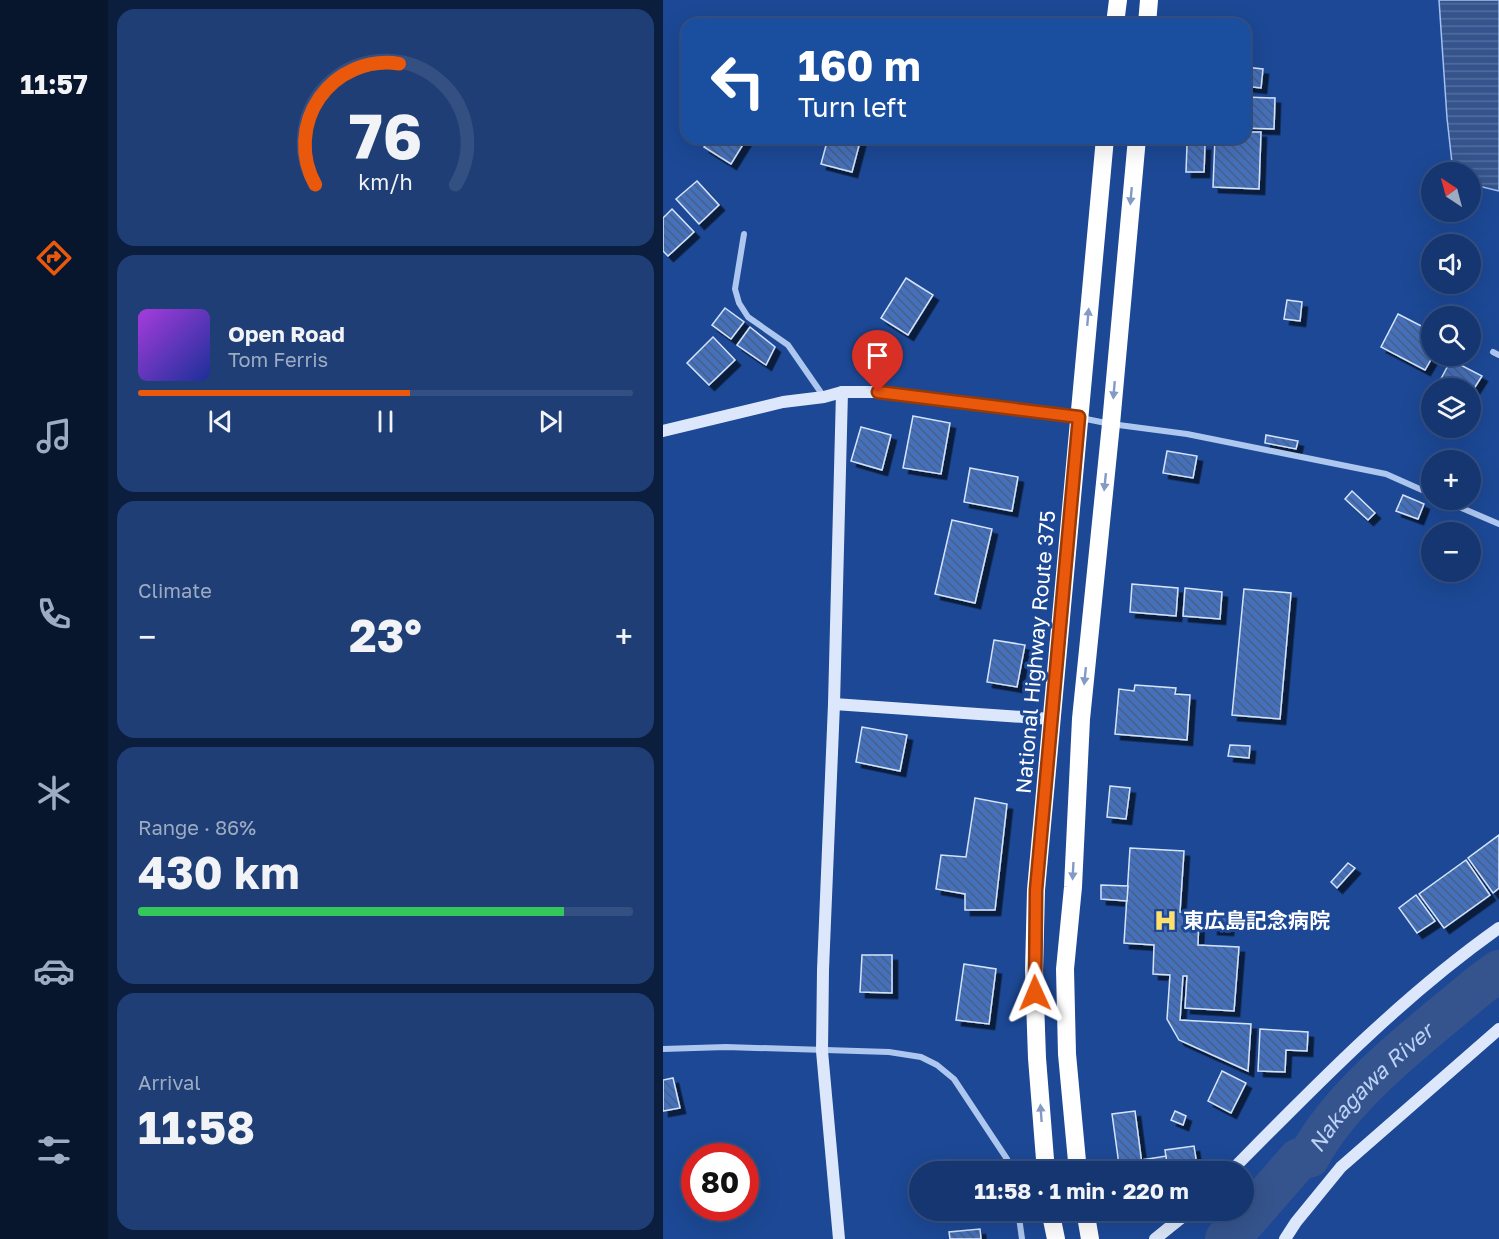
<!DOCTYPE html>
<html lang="en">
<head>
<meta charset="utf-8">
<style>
  :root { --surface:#153670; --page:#1e3e75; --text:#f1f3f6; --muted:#9dabc3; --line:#345083; --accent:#ea580c }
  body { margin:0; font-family:"Golos Text","Noto Sans JP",sans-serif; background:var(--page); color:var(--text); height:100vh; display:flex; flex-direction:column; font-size:22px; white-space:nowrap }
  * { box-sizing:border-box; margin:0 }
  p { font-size:20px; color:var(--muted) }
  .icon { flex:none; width:33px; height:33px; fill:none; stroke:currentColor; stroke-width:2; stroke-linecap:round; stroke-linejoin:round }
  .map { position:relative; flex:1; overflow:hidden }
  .details { display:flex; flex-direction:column; gap:9px; padding:9px; background:#0c1e3e; width:555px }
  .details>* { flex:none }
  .hud { position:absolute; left:18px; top:18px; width:570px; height:126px; border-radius:18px; box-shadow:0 6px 24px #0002,0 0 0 2px var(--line); background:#1a4fa0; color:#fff; overflow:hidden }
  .needle { width:39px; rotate:324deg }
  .buttons { position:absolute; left:758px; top:162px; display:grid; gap:12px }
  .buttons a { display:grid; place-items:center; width:60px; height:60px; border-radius:50%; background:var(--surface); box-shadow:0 6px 24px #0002,0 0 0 2px var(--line); font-size:30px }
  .speed { position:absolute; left:18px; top:1143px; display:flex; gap:12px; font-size:30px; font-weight:700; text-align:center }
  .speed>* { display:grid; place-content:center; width:78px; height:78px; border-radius:50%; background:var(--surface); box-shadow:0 6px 24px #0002,0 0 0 2px var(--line); line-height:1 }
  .speed .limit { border:9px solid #d22; background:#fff; color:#111 }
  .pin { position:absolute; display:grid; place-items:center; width:51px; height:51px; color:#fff; margin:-62px -26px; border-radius:50% 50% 50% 0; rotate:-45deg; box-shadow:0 0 6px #0007 }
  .pin .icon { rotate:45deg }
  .me { position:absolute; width:66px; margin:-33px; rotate:359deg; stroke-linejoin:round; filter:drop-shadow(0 0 4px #0008) }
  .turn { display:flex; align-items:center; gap:21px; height:126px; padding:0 18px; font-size:27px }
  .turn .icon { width:78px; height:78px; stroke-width:2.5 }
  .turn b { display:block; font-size:42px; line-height:51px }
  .big { font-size:45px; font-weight:700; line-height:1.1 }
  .details .tile { flex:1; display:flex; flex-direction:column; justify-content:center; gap:9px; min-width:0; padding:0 21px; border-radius:18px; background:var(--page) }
  .details .dial { align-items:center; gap:0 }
  .dial svg { height:156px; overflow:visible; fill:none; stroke:var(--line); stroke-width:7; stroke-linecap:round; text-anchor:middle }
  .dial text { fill:var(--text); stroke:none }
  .song { display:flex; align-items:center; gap:18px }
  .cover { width:72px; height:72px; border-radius:9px; background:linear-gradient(135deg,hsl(280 70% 55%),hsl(230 70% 35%)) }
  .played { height:6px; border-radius:3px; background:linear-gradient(90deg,var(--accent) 55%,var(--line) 55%) }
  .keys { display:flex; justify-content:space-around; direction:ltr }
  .heat { display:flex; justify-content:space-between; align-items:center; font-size:33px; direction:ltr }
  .charge { height:9px; border-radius:4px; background:linear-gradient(90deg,#34c759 86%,var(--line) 0) }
  .trip { position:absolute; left:246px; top:1161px; width:345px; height:60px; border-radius:30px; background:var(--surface); box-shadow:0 6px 24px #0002,0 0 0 2px var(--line); font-weight:700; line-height:60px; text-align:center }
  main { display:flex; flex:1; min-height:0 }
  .tab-bar { display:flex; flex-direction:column; width:108px; justify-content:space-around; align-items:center; background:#08162d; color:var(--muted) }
  .tab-bar .icon { width:42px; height:42px }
  .tab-bar .on { color:var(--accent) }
  .tab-bar b { font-size:27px; color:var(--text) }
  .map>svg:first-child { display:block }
  .water { fill:url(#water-rules); stroke:#a2c1f1; stroke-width:1.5 }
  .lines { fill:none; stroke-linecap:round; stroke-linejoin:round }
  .river { stroke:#35548d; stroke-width:42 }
  .building { fill:url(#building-back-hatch); stroke:#d5e4fb; stroke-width:1.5; filter:url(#shadow) }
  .street { stroke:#aec7ef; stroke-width:6 }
  .secondary { stroke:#dce7fb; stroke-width:12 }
  .highway { stroke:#fff; stroke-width:18 }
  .oneway { fill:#829ac5 }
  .route-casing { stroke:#983908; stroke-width:15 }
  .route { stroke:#ea580c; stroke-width:10 }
  .labels { text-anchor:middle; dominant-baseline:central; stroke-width:6; stroke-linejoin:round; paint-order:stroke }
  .street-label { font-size:21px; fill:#fff; stroke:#1c4895 }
  .poi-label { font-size:21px; font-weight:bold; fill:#fff; stroke:#1c4895; text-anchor:start }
  .water-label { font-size:22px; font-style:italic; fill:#bbd2f6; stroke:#1c4895 }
</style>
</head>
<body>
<main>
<nav class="tab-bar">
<b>11:57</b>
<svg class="icon on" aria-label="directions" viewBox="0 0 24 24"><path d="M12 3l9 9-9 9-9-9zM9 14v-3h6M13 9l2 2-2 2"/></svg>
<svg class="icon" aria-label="music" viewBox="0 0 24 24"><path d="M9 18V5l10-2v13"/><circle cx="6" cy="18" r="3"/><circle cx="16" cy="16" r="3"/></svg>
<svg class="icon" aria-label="phone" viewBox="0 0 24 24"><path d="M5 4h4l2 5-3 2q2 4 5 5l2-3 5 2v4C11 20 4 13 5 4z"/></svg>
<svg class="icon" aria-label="climate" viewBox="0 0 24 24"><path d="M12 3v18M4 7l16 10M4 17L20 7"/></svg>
<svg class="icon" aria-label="car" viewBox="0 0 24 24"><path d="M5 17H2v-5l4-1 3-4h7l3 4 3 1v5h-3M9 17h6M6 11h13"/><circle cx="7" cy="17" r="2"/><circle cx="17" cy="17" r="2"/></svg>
<svg class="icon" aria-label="filters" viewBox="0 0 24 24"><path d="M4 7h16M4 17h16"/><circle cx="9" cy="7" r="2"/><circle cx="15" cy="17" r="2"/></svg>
</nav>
<section class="details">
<div class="tile dial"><svg viewBox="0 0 100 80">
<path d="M14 69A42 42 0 1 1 86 69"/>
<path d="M14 69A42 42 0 0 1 57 7" stroke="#ea580c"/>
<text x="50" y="56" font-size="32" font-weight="700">76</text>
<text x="50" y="72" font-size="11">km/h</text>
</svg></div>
<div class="tile">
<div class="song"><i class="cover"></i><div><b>Open Road</b><p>Tom Ferris</p></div></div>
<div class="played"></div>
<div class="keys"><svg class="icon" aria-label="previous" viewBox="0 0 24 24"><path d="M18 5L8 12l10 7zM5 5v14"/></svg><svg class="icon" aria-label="pause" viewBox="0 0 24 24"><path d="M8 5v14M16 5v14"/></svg><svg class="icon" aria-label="next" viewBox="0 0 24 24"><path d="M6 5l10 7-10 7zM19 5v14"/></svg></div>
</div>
<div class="tile"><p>Climate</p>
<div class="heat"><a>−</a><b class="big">23°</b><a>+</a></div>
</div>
<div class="tile"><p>Range · 86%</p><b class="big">430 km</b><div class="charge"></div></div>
<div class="tile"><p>Arrival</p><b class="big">11:58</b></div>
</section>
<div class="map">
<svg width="836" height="1239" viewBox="0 0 836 1239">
  <defs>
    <pattern id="water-rules" width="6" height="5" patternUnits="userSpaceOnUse" patternTransform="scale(1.5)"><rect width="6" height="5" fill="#35548d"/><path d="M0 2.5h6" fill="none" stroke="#536e9e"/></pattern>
    <pattern id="building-back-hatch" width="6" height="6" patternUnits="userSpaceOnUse" patternTransform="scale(1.5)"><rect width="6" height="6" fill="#4471bc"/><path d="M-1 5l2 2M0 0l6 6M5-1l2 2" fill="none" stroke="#485e84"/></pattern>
    <filter id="shadow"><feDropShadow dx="5.5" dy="5.5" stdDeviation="0" flood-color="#0009"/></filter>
  </defs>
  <rect width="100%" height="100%" fill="#1c4895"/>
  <path class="water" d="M 776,0 L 836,0 L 836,191 L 807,184 L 807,172 L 793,172 L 789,163 L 784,118 Z"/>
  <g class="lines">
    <path class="river" id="s1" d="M 563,1239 L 572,1232 L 636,1159 L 646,1157 C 680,1092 761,1032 818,984 L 836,971"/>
  </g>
  <g class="building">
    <path d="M 582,67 L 600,69 L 598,88 L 582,86 Z"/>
    <path d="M 582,97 L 612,98 L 611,129 L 582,128 Z"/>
    <path d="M 582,132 L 598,132 L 596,189 L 550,187 L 552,138 L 582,138 Z"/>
    <path d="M 47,138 L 84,138 L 68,164 L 41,147 Z"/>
    <path d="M 165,138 L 198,138 L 189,172 L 158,164 Z"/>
    <path d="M 524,145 L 542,145 L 541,172 L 523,172 Z"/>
    <path d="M 34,181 L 56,205 L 36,224 L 13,199 Z"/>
    <path d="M 9,209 L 31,232 L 5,256 L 0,251 L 0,218 Z"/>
    <path d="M 243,278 L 270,295 L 245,335 L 218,318 Z"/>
    <path d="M 624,300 L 639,302 L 637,321 L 621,319 Z"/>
    <path d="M 62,308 L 81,322 L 68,339 L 49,325 Z"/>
    <path d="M 735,314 L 768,331 L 768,356 L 770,356 L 762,370 L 718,347 Z"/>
    <path d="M 87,327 L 112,347 L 103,365 L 74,345 Z"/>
    <path d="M 50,337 L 72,360 L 46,385 L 24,363 Z"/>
    <path d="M 788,360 L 819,376 L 807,395 L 807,388 L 773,388 Z"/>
    <path d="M 250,416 L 287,423 L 278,474 L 240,468 Z"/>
    <path d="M 198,427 L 228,435 L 219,470 L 188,461 Z"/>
    <path d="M 603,435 L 635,441 L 633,449 L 602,443 Z"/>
    <path d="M 504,451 L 534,456 L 530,478 L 500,473 Z"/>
    <path d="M 307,468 L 355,477 L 349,511 L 301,502 Z"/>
    <path d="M 689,491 L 712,513 L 705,520 L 682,499 Z"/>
    <path d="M 740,495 L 761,504 L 755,519 L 733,511 Z"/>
    <path d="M 289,520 L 329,529 L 312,603 L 272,594 Z"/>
    <path d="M 469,584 L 515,588 L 513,616 L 467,612 Z"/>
    <path d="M 522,588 L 559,592 L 557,619 L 520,616 Z"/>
    <path d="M 581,589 L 628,593 L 617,719 L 569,715 Z"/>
    <path d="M 331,640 L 362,645 L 354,687 L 324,682 Z"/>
    <path d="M 472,685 L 513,688 L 512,694 L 527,695 L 524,740 L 452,734 L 456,689 L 471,691 Z"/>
    <path d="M 199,727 L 244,735 L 237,771 L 193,762 Z"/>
    <path d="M 567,745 L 587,746 L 586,758 L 565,756 Z"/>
    <path d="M 447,786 L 467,788 L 463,819 L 444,817 Z"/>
    <path d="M 312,798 L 344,804 L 332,910 L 302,910 L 302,894 L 273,889 L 278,855 L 303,857 Z"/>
    <path d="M 836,835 L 836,888 L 830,893 L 805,858 Z"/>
    <path d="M 467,848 L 521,851 L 517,912 L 536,913 L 535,945 L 576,947 L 571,1011 L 522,1008 L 524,976 L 520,976 L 517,1020 L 588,1024 L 585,1071 L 516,1040 L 504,1019 L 507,975 L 490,974 L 491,945 L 461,943 Z"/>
    <path d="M 803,860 L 827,895 L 781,928 L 756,894 Z"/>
    <path d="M 685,863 L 692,868 L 674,888 L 668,882 Z"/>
    <path d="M 438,885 L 465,886 L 464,901 L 438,899 Z"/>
    <path d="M 753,895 L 772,921 L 754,933 L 736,908 Z"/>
    <path d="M 551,911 L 567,913 L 565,930 L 549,929 Z"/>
    <path d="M 199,955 L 229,955 L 229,993 L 197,992 Z"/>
    <path d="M 301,964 L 333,969 L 326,1024 L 293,1020 Z"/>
    <path d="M 597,1029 L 645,1032 L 644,1051 L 623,1050 L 622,1072 L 595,1071 Z"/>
    <path d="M 559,1071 L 583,1083 L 568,1113 L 545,1101 Z"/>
    <path d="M 10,1078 L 17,1108 L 0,1111 L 0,1080 Z"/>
    <path d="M 472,1111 L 480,1172 L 457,1172 L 449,1114 Z"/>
    <path d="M 512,1111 L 523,1116 L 520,1125 L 508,1120 Z"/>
    <path d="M 531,1146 L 535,1172 L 505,1172 L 502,1150 Z"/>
    <path d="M 503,1156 L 505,1172 L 480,1172 L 479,1160 Z"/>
    <path d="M 317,1229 L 318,1239 L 287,1239 L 286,1232 Z"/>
  </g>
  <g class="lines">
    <g class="street">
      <path d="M 81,234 L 72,289 L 76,303 L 85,317 L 125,345 L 161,397"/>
      <path d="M 830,352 L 836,355"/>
      <path d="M 418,418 L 448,424 L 524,434 L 723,474 L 768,494"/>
      <path d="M 780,500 L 836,524"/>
      <path d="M 0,1049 L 63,1047 L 226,1052 L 258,1057 L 274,1065 L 291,1079 L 344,1159 L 349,1172"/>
      <path d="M 355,1210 L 359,1239"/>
    </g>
    <g class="secondary">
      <path d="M 0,431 L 120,402 L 161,397 L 179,392 L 215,392 L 416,417"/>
      <path d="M 171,704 L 388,719"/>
      <path d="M 567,1172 C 652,1086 737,998 836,928"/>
      <path d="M 176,1239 L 159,1051 L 160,970 L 171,704 L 179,392"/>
      <path d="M 492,1239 L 528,1210"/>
      <path d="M 622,1239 L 633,1222 L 678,1167 L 836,1029"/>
    </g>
    <g class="highway">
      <path d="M 452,24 L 455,0"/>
      <path d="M 484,24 L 486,0"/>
      <path d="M 383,1172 L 374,1058 L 371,971 L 373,890 L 442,138"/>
      <path d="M 415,1172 L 404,1054 L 402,969 L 410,887 L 418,719 L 448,424 L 474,138"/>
      <path d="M 387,1210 L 393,1239"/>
      <path d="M 422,1210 L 427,1239"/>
    </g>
  </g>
  <defs><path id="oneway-solid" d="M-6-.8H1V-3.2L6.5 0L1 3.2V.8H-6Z" transform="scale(1.5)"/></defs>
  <g class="oneway">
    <use href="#oneway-solid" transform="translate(468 196) rotate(95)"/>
    <use href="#oneway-solid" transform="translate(425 317) rotate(-85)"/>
    <use href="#oneway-solid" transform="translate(451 390) rotate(95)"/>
    <use href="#oneway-solid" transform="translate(442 482) rotate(96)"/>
    <use href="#oneway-solid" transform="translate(422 676) rotate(96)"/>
    <use href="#oneway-solid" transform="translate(410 871) rotate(93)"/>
    <use href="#oneway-solid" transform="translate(378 1113) rotate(-94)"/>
  </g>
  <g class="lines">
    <defs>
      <path id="route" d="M 215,392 L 416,417 L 373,890 L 372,993"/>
    </defs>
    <use href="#route" class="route-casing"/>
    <use href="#route" class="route"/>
  </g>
  <defs>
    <symbol id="hospital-bare" viewBox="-9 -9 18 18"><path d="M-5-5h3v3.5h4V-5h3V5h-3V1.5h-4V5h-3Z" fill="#ffdf6d" stroke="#1c4895" stroke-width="2.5" paint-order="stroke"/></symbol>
  </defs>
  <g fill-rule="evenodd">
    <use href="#hospital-bare" x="486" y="904" width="33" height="33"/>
  </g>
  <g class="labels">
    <g class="street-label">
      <text transform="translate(372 652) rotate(-85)">National Highway Route 375</text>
    </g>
    <g class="poi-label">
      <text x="520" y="920">東広島記念病院</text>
    </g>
    <g class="water-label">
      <text stroke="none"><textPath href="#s1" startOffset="212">Nakagawa River</textPath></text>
    </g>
  </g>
</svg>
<div class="buttons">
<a><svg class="needle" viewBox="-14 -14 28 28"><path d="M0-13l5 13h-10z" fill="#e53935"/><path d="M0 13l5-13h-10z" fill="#9dabc3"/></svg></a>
<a><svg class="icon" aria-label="sound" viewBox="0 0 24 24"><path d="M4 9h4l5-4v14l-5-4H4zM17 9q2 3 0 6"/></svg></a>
<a><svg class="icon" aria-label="search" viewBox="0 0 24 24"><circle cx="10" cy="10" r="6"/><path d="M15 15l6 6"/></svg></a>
<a><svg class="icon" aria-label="layers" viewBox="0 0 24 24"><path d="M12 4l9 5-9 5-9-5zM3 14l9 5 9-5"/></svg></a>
<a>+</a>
<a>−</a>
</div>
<div class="speed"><div class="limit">80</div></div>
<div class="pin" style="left:215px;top:392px;background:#d93025"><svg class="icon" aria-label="arrive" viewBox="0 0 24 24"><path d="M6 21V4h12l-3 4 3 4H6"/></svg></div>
<svg class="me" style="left:372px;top:993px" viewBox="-20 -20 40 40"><path d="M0-17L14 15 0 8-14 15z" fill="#ea580c" stroke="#fff" stroke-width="4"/></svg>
<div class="trip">11:58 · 1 min · 220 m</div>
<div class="hud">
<div class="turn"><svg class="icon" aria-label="left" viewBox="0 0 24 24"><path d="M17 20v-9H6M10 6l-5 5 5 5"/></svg><div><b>160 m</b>Turn left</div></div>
</div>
</div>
</main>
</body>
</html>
